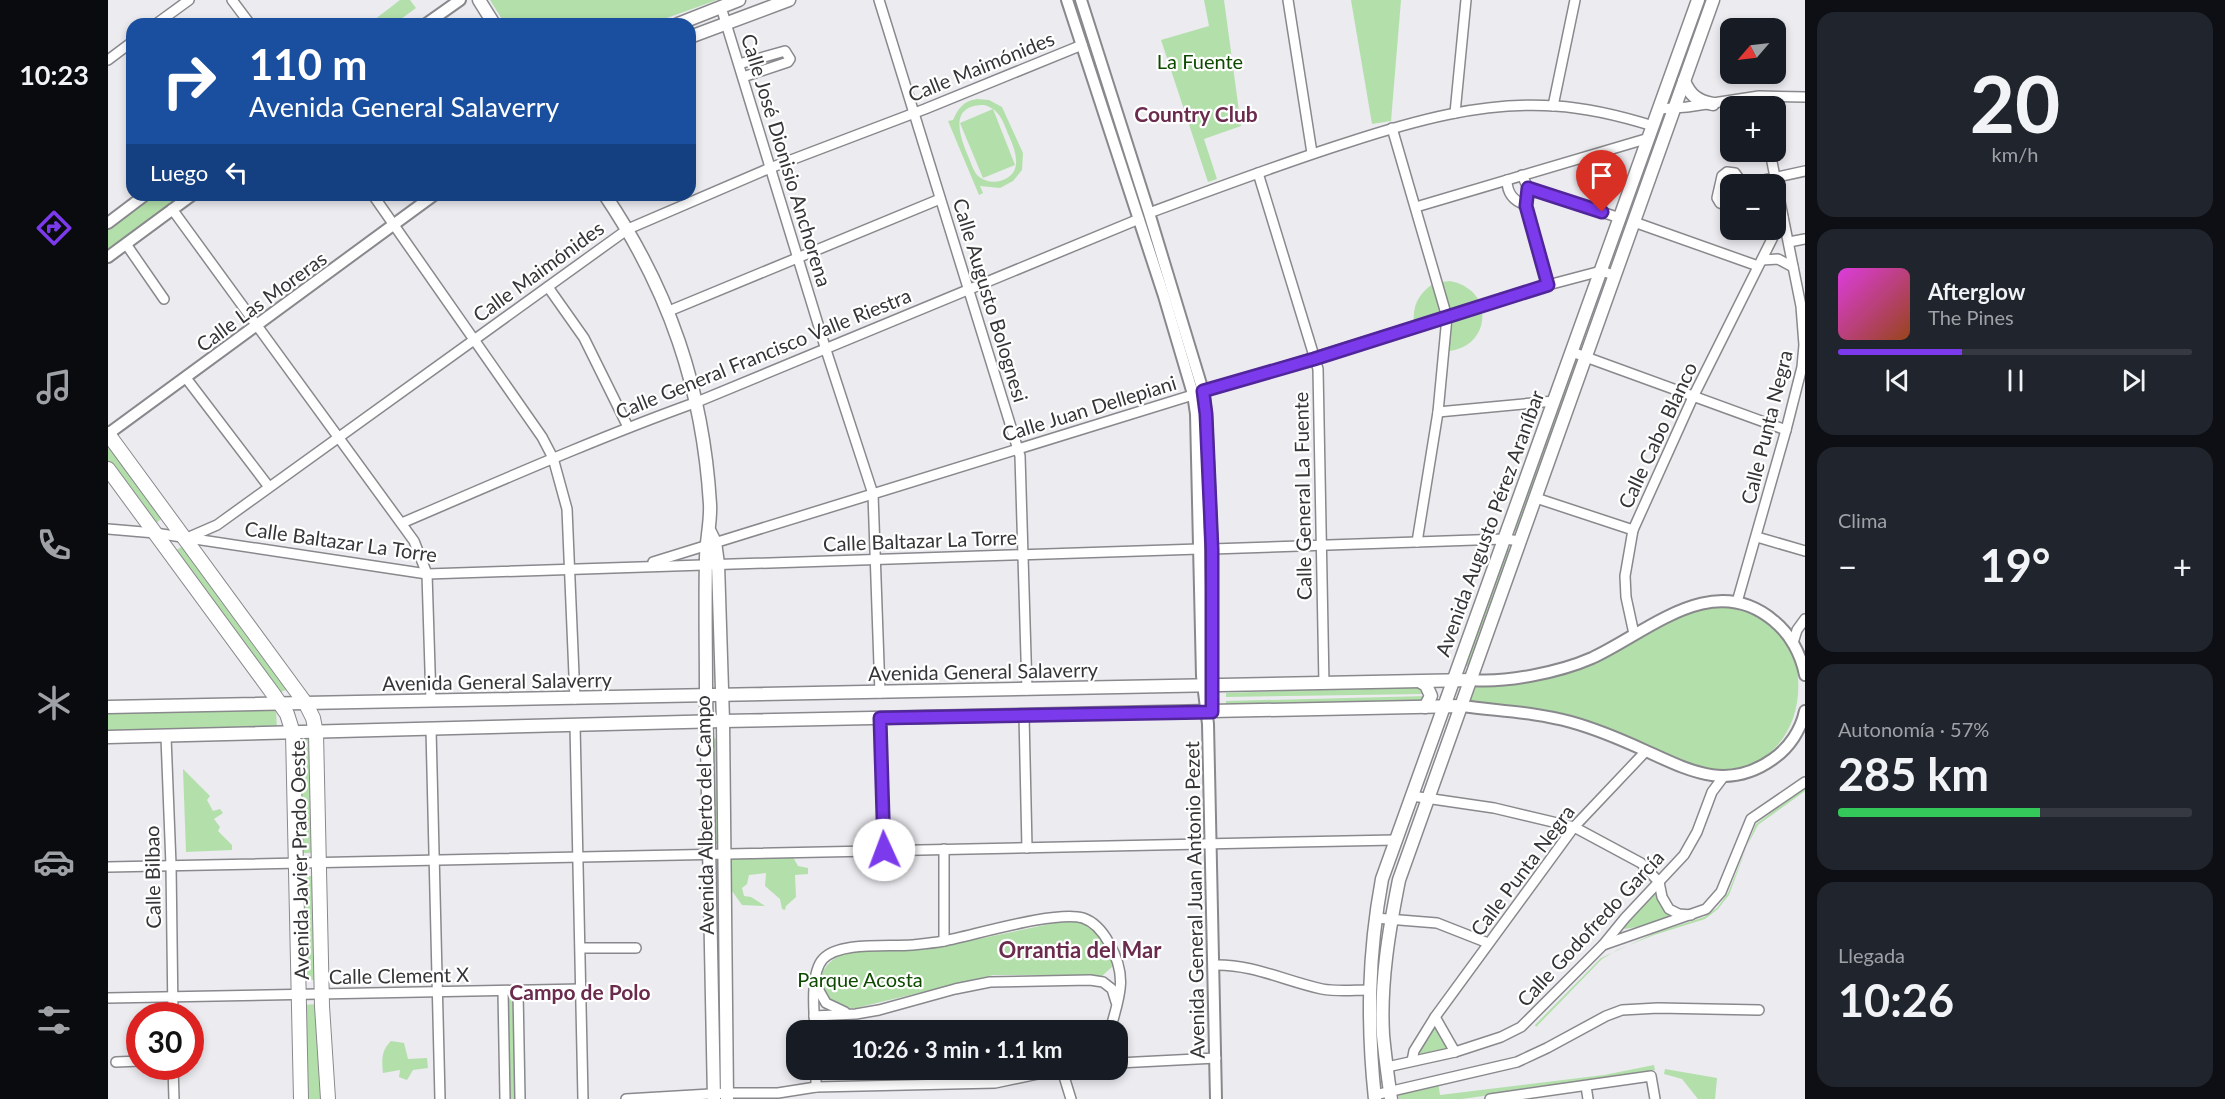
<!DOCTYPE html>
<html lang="es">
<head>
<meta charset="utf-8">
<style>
  :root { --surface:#171b24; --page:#20242c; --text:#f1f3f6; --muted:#9ea1a6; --line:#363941; --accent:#7c3aed }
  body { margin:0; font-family:Lato,sans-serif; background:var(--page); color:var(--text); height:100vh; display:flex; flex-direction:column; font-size:22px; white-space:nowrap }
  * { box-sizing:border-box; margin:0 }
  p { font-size:20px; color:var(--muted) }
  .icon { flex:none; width:33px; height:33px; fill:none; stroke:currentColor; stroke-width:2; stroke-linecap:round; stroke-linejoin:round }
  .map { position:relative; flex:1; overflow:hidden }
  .sheet { display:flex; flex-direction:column; gap:12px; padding:12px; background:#0d0f14; width:420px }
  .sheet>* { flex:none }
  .banner { position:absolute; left:18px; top:18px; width:570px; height:183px; border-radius:18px; box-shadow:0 3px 9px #0003; background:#1a4fa0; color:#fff; overflow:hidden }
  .needle { width:39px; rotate:242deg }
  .fabs { position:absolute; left:1612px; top:18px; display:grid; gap:12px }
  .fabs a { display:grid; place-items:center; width:66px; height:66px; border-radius:12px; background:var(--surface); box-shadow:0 3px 9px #0003; font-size:30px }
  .speed { position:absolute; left:18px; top:1002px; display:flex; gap:12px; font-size:30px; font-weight:700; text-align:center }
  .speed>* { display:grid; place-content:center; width:78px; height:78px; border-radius:50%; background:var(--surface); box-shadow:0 3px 9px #0003; line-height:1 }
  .speed .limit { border:9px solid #d22; background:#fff; color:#111 }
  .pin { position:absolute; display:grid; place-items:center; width:51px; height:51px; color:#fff; margin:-62px -26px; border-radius:50% 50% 50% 0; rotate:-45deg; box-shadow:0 0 6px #0007 }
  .pin .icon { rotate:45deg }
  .me { position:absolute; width:66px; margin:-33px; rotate:358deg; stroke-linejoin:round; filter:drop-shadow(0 0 4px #0008) }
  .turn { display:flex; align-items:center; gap:21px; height:126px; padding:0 24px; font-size:27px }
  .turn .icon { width:78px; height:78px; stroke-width:2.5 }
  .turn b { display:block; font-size:42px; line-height:51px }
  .then { display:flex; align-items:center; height:57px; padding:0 24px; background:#0003; gap:12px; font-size:22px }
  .big { font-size:45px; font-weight:700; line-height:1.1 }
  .sheet .widget { flex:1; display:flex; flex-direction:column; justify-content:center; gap:9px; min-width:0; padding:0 21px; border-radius:18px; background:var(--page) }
  .sheet .dial { align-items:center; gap:0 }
  .dial b { font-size:78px; line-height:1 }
  .song { display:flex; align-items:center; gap:18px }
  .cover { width:72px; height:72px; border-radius:9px; background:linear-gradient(135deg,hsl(300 70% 55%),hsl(20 70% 35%)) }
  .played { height:6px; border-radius:3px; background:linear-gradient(90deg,var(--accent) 35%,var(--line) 35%) }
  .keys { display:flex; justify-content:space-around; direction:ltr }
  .heat { display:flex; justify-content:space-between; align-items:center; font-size:33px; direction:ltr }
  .charge { height:9px; border-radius:4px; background:linear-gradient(90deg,#34c759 57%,var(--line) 0) }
  .trip { position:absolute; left:678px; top:1020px; width:342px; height:60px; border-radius:18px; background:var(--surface); box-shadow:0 3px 9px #0003; font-weight:700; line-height:60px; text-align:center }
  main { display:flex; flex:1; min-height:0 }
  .dock { display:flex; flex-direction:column; width:108px; justify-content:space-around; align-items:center; background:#090b0e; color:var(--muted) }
  .dock .icon { width:42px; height:42px }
  .dock .current { color:var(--accent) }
  .dock b { font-size:27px; color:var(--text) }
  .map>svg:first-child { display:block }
  .green { fill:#b3e0aa; fill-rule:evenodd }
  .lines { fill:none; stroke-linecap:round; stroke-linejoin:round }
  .minor-casing { stroke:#89898d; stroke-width:12 }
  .tertiary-casing { stroke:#89898d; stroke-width:14 }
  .secondary-casing { stroke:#89898d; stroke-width:15 }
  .primary-casing { stroke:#89898d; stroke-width:16 }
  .minor { stroke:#fff; stroke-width:9 }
  .tertiary { stroke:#fff; stroke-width:10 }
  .secondary { stroke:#fff; stroke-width:12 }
  .primary { stroke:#fff; stroke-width:14 }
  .route-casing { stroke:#51269a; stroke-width:15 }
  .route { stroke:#7c3aed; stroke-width:10 }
  .labels { text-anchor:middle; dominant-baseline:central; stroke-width:4.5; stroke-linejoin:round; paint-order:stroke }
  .park-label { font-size:20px; fill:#0d4a00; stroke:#fff }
  .street-label { font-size:20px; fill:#353537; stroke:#fff }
  .neighbourhood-label { font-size:21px; font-weight:bold; fill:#6b2b4c; stroke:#fff }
  .quarter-label { font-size:22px; font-weight:bold; fill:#6b2b4c; stroke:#fff }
</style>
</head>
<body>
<main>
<nav class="dock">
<b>10:23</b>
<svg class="icon current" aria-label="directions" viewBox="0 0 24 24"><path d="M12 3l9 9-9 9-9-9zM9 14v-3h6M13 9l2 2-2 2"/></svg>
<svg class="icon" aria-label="music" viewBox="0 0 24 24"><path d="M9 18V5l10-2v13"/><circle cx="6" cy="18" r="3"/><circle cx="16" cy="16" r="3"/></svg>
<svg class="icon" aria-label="phone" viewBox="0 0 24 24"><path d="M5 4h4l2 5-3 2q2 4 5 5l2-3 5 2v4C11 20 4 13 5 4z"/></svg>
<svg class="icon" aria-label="climate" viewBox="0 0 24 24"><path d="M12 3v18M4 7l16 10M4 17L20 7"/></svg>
<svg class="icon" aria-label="car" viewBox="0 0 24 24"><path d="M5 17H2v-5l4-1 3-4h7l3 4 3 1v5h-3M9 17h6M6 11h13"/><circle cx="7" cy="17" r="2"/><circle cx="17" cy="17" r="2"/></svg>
<svg class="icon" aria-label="filters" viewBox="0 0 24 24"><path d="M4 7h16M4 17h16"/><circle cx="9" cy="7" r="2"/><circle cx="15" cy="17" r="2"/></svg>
</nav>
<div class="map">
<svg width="1697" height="1099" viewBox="0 0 1697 1099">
  <rect width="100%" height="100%" fill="#ebebf0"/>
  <g class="green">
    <path d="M 292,0 L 302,0 L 308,8 L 286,24 L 269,24 L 266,20 Z"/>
    <path d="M 382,0 L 609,0 L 542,24 L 397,24 Z"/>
    <path d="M 1096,0 L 1116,0 L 1133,126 L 1096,139 L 1109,179 L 1100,182 L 1053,40 L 1101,26 Z"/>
    <path d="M 1243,0 L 1293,0 L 1283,121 L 1264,124 Z"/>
    <path d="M 869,99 L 881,100 L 894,107 L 915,153 L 914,170 L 905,181 L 892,188 L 872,186 L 875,193 L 871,195 L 840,121 L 845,120 C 850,109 855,101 869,99 ZM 876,105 C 892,109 895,122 901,136 C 908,152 916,174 892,181 C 884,183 876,181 870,176 C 865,171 863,162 860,156 C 851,135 841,105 876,105 Z"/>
    <path d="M 885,109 L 907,165 L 875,178 L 852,123 Z"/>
    <path d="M 47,195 L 74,195 L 0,249 L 0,230 Z"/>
    <path d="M 1342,281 C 1356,284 1365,290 1372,302 L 1342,312 L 1333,282 Z"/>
    <path d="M 1325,284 L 1336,314 L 1306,323 C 1304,306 1311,293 1325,284 Z"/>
    <path d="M 1374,311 C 1377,333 1361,350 1339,351 C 1343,317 1342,321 1374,311 Z"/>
    <path d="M 1466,357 L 1470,359 L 1471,364 L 1410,531 L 1404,531 Z"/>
    <path d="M 3,447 L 57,516 L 48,523 L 0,461 L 0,449 Z"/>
    <path d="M 76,545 L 181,689 L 170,693 L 67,551 Z"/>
    <path d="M 1401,549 L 1403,553 L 1362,666 L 1358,666 L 1356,663 L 1398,550 Z"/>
    <path d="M 1614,605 C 1638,611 1661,619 1677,638 C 1683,645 1686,655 1688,663 C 1697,708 1680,752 1635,768 C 1623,772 1607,773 1595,770 C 1574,766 1549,749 1529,740 C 1505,730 1481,721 1456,714 C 1428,706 1396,706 1366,703 L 1362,699 L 1365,686 L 1479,664 L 1517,647 L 1575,615 L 1596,608 Z"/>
    <path d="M 1310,686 L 1318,694 L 1118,697 L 1118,693 Z"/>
    <path d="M 1318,696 L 1314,706 L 1118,709 L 1118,701 Z"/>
    <path d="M 168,709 L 169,730 L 0,731 L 0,711 Z"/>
    <path d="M 603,738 L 611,739 L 613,844 L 603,844 Z"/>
    <path d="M 187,739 L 205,739 L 208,848 L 203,853 L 193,853 Z"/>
    <path d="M 75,769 L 102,796 L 99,800 L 105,811 L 112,809 L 115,813 L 106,819 L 112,827 L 110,831 L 124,845 L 124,850 L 78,852 Z"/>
    <path d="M 1697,788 L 1697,791 L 1650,825 L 1639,846 L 1621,895 L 1610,909 L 1597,919 L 1546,935 L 1509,950 L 1494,959 L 1428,1027 L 1427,1025 L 1493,958 L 1547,933 L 1596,917 L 1609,908 L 1620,893 L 1648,824 Z"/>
    <path d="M 685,857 L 690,866 L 700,868 L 700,874 L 687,875 L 688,897 L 678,906 L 677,910 L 674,909 L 672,899 L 657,886 L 658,873 L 641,875 L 639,884 L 634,888 L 636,896 L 643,897 L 657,906 L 634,905 L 624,891 L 621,858 Z"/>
    <path d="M 604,861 L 615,861 L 617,1084 L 610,1085 Z"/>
    <path d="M 194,876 L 206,876 L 208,980 L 196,980 Z"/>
    <path d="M 1546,893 C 1553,899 1555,909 1562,916 L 1561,921 L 1517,929 L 1515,928 Z"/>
    <path d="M 961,920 C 984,922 1004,942 1005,966 L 993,977 L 962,975 L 885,975 L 748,1008 C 734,1008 725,1006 717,994 C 712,986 711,976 717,968 C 736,940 793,951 822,949 Z"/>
    <path d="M 408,991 L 412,1099 L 397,1099 L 395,993 Z"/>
    <path d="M 210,1004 L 215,1099 L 198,1099 L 194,1005 Z"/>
    <path d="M 1327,1028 L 1340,1048 L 1315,1056 L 1312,1053 L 1312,1050 L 1323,1030 Z"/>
    <path d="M 283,1041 L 296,1043 L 300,1059 L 319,1058 L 320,1068 L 305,1070 L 299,1080 L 291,1077 L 292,1070 L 275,1073 C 274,1059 273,1051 283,1041 Z"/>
    <path d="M 1546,1065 L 1547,1070 L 1497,1079 L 1354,1099 L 1291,1099 L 1290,1091 L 1330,1081 L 1332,1095 L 1496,1075 Z"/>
    <path d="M 1557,1069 L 1609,1078 L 1607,1099 L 1590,1099 L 1574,1079 L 1556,1074 Z"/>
  </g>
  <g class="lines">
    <defs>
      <g id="minor">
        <path d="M 124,0 L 142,24"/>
        <path d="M 771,0 L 912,456 L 919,690"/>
        <path d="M 1180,0 L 1204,153"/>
        <path d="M 613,7 L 718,350 L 765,494 L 772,693"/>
        <path d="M 48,24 L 81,0"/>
        <path d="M 0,60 L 24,42"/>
        <path d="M 631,64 L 677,51 L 682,59 L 680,62 L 635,77"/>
        <path d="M 1445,106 L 1467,0"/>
        <path d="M 1551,109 L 1579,107 L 1651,96 L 1697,97"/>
        <path d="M 1347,113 L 1358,0"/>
        <path d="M 1284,128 L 1339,317 L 1330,412 L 1309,542"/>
        <path d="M 1150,173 L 1210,369 L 1216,684"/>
        <path d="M 1414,175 L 1420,188 L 1418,205 L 1440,285"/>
        <path d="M 1399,180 C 1399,193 1405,201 1418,205"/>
        <path d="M 1638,184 L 1697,171"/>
        <path d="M 1420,188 L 1512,218"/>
        <path d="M 265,195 L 434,437 L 445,458 L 459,509 L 467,699"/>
        <path d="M 1308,207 L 1541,138"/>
        <path d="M 1623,207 L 1612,203 L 1609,198 L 1614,176 L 1619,172 L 1627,173 L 1632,180 L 1632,184"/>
        <path d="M 64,209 L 306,541 L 319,574 L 323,701"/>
        <path d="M 1041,213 C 1106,189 1172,164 1238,143 C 1305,121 1375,101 1447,106 C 1481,108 1513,116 1545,126"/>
        <path d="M 1526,222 L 1650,266"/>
        <path d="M 1681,242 L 1697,239"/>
        <path d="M 18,244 L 56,299"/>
        <path d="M 1654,260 L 1670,259 L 1685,267"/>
        <path d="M 440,287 L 476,338 L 520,427"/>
        <path d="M 561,311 L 832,199"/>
        <path d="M 1464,352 L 1678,430"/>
        <path d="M 78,378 L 161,487"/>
        <path d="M 1330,412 L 1446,401"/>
        <path d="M 1428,498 L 1525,530"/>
        <path d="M 294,523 C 392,481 489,438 589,402 L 1031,219"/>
        <path d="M 0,529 L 47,533 L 319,574 L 1091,549"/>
        <path d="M 1649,537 L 1697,551"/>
        <path d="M 79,538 L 109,525 L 520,229 L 662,168 L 817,109 L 974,45"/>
        <path d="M 1104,549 L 1396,539 L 1413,541"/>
        <path d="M 545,562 L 1440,285 L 1493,271 L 1506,275"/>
        <path d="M 1629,602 L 1678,430 L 1694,367 L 1696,345 L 1693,306 L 1662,152"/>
        <path d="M 1526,634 L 1518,597 L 1517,576 L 1525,530 L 1585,397 L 1675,217"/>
        <path d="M 1685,643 L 1689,630 L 1697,619"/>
        <path d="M 916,715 L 919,848"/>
        <path d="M 772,718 L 776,851"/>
        <path d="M 467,725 L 475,1099"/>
        <path d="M 323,729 L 332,1099"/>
        <path d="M 58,737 L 63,865 L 65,1016"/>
        <path d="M 1304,796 L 1386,808 L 1466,827 L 1533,863 L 1551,882 L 1554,897 L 1561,909 L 1571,914 L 1583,915"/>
        <path d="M 0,867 L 1287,840"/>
        <path d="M 1267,918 L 1329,923 L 1380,943"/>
        <path d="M 836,941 L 836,849"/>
        <path d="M 1495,945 L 1598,909 L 1613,892 L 1643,819 L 1697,782"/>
        <path d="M 473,948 L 528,948"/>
        <path d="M 1106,965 C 1145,964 1177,981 1214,989 C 1229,992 1246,990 1261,990"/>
        <path d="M 709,987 L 718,1003 L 737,1012"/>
        <path d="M 395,991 L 397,1099"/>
        <path d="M 410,991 L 412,1099"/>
        <path d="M 0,998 L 474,989"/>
        <path d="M 706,1016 L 748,1014 L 771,1010 L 847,989 L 882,982 L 982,980 L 995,982 L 1004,989 L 1008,1002"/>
        <path d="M 1327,1017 L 1347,1052"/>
        <path d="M 707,1030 C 706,1012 702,973 715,959 C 732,941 780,947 804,945 C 814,944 825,943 836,941 C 867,935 948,910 975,918 C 987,922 995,932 1001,943 C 1020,976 1012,996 1002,1030"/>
        <path d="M 1304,1061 L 1306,1051 L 1327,1017 L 1466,827 L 1538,751"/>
        <path d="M 8,1062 L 32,1061"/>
        <path d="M 1010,1063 L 1108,1058"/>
        <path d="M 65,1066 L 66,1099"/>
        <path d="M 1279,1067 L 1347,1052 L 1393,1037 L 1413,1027 L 1495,945 L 1517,918 L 1576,855 L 1589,832 L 1604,792 L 1616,776"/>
        <path d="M 708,1070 L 708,1087"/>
        <path d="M 954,1070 L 963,1099"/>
        <path d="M 1478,1086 L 1480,1099"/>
        <path d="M 1267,1095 L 1409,1062 L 1439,1048 L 1498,1016 L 1514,1010 L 1550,1008 L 1651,1010"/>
        <path d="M 518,1099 L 619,1093 L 670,1093 L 708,1087 L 887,1083 L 949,1070"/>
        <path d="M 1382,1099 L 1543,1076 L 1547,1099"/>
      </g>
      <g id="tertiary">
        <path d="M 959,0 L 1056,296 L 1085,394 L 1088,414 L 1094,676 L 1100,724 L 1108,1099"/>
        <path d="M 973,0 L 1041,213 L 1095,391 L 1098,414 L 1104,549 L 1104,712"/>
        <path d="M 318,24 L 352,0"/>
        <path d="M 0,223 L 37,195"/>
        <path d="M 0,257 L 84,195"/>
        <path d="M 0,434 L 326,195"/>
        <path d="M 1364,680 C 1399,683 1452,672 1484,658 C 1540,632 1605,569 1666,621 C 1682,634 1693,654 1697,675"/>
        <path d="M 1354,706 C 1390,711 1427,712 1463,722 C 1488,729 1512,739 1536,750 C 1580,770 1619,792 1665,759 C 1681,748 1693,730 1697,711"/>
      </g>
      <g id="secondary">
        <path d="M 371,0 L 386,24"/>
        <path d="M 570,24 L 631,0"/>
        <path d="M 582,37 L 681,0"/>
        <path d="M 1576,81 C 1582,95 1589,101 1605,104"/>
        <path d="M 497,195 C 561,290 595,389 602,504 C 603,523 598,540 598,559 C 597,604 598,649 598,694 C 600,829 603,964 606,1099"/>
        <path d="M 602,532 L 607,542 L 610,564 L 615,721 L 619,1099"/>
        <path d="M 1313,682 L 1318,685 L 1323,696 L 1317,707"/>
        <path d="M 0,707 L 1364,680"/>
        <path d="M 0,737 L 615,721 L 1354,706"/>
        <path d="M 1267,1099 C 1259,1023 1260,955 1274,879 L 1590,0"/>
        <path d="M 1283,1099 C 1280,1078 1277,1056 1275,1035 C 1272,983 1281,930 1291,880 L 1605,0"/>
      </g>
      <g id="primary">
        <path d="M 0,434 L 198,704 L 205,718 L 208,733 L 214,1006 L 220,1099"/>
        <path d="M 0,469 L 166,695 L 179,714 L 185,733 L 193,1099"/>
      </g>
    </defs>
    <use href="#minor" class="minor-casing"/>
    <use href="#tertiary" class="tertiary-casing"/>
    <use href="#secondary" class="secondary-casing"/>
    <use href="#primary" class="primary-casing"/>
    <use href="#minor" class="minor"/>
    <use href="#tertiary" class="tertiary"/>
    <use href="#secondary" class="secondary"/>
    <use href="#primary" class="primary"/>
  </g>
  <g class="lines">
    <defs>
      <path id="route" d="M 776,850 L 772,718 L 1104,712 L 1104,549 L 1098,414 L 1095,391 L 1206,359 L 1440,285 L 1418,206 L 1420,188 L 1494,212"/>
    </defs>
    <use href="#route" class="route-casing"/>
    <use href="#route" class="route"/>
  </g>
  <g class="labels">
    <g class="park-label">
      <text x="1092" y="61">La Fuente</text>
      <text x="752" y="979">Parque Acosta</text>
    </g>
    <g class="street-label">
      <text transform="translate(873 66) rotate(-22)">Calle Maimónides</text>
      <text transform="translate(679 160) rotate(73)">Calle José Dionisio Anchorena</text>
      <text transform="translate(430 271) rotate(-36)">Calle Maimónides</text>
      <text transform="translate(883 300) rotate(73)">Calle Augusto Bolognesi</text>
      <text transform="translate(153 301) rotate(-36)">Calle Las Moreras</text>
      <text transform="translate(655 353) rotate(-22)">Calle General Francisco Valle Riestra</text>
      <text transform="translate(981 408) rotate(-17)">Calle Juan Dellepiani</text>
      <text transform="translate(1658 427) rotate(-76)">Calle Punta Negra</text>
      <text transform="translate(1549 435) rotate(-65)">Calle Cabo Blanco</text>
      <text transform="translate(1194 496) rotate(-91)">Calle General La Fuente</text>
      <text transform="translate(1381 523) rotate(-70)">Avenida Augusto Pérez Araníbar</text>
      <text transform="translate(812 540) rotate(-2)">Calle Baltazar La Torre</text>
      <text transform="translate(233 541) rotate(8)">Calle Baltazar La Torre</text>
      <text transform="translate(875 671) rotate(-1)">Avenida General Salaverry</text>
      <text transform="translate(389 681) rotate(-1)">Avenida General Salaverry</text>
      <text transform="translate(596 815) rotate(-91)">Avenida Alberto del Campo</text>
      <text transform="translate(191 860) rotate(-91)">Avenida Javier Prado Oeste</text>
      <text transform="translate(1414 870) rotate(-53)">Calle Punta Negra</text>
      <text transform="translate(44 877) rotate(-91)">Calle Bilbao</text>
      <text transform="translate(1086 900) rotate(-91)">Avenida General Juan Antonio Pezet</text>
      <text transform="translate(1482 928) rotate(-47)">Calle Godofredo García</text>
      <text transform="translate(291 975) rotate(-1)">Calle Clement X</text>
    </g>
    <g class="neighbourhood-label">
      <text x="1088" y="113">Country Club</text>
      <text x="472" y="991">Campo de Polo</text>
    </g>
    <g class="quarter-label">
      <text x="972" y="949">Orrantia del Mar</text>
    </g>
  </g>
</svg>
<div class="fabs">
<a><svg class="needle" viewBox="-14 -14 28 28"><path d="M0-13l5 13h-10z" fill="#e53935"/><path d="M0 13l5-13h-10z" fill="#9ea1a6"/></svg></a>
<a>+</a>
<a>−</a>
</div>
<div class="speed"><div class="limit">30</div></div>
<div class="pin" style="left:1494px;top:212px;background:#d93025"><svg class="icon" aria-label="arrive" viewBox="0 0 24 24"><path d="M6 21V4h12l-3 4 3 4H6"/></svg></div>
<svg class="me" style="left:776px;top:850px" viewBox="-20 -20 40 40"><circle r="19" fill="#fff"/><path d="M0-13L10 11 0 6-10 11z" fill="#7c3aed"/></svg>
<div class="trip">10:26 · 3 min · 1.1 km</div>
<div class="banner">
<div class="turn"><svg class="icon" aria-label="right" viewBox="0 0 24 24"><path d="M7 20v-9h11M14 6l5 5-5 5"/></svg><div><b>110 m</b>Avenida General Salaverry</div></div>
<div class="then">Luego<svg class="icon" aria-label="left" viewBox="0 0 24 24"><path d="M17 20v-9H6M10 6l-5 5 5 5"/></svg></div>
</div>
</div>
<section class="sheet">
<div class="widget dial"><b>20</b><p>km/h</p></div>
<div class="widget">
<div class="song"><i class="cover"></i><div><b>Afterglow</b><p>The Pines</p></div></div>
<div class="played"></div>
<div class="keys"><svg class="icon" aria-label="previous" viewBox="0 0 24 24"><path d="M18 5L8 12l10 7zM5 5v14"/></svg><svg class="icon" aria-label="pause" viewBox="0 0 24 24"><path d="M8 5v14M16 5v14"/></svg><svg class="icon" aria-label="next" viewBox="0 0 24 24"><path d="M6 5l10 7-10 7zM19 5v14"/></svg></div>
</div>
<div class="widget"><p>Clima</p>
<div class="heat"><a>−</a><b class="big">19°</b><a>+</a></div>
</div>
<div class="widget"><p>Autonomía · 57%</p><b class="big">285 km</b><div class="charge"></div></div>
<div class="widget"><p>Llegada</p><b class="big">10:26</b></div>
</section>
</main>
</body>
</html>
